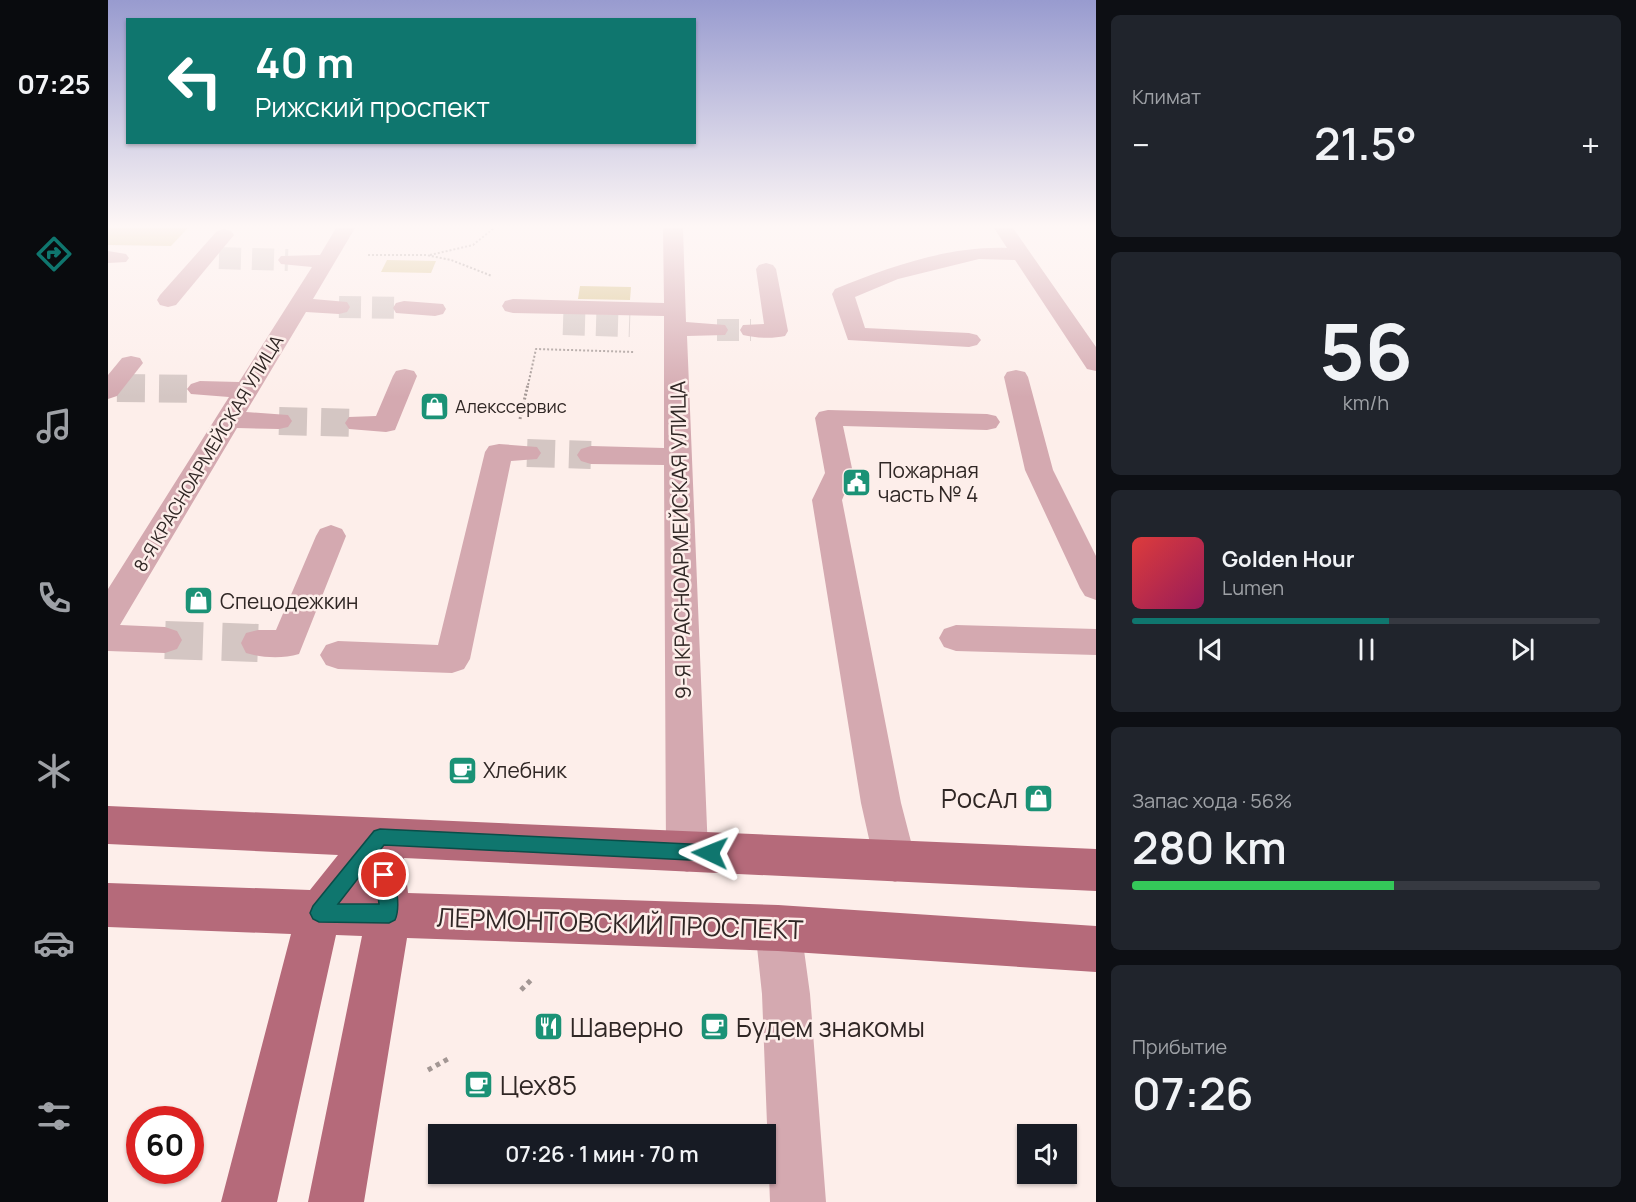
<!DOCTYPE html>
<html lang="ru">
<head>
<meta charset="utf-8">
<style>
  :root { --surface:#171b24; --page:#20242c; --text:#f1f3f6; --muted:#9ea1a6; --line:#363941; --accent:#0f766e }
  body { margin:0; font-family:Manrope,sans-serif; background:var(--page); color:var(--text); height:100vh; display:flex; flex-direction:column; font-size:22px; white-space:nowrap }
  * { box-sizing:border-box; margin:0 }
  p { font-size:20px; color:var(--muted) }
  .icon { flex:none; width:33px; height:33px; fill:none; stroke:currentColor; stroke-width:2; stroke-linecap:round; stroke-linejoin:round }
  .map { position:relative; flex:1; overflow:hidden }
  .panel { display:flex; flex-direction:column; gap:15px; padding:15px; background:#0d0f14; width:540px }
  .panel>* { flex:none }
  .hud { position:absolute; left:18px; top:18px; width:570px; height:126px; border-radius:0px; box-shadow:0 2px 4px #0004; background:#0f766e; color:#fff; overflow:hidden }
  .tools { position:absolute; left:909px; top:1124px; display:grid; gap:12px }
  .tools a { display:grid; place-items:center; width:60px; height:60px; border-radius:0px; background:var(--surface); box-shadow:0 2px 4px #0004; font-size:30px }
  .speed { position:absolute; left:18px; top:1106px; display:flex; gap:12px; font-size:30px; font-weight:700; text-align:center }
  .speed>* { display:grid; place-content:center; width:78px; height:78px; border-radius:50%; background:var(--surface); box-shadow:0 2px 4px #0004; line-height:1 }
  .speed .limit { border:9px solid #d22; background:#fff; color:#111 }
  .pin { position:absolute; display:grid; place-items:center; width:51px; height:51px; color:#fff; margin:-26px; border:3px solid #fff; border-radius:50%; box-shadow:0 2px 6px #0007 }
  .me { position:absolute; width:66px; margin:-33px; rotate:272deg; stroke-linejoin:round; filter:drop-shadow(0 0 4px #0008) }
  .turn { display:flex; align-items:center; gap:21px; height:126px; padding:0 30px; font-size:27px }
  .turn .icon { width:78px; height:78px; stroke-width:2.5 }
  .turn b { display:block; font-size:42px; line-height:51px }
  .big { font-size:45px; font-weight:600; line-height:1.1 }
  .panel .card { flex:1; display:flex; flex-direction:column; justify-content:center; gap:9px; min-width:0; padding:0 21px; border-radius:9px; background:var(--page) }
  .panel .dial { align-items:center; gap:0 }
  .dial b { font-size:78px; line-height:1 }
  .song { display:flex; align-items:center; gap:18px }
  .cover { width:72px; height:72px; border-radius:9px; background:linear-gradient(135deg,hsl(0 70% 55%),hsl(330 70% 35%)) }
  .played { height:6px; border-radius:3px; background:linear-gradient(90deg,var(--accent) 55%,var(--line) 55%) }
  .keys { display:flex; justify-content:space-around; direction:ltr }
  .heat { display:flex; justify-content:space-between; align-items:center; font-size:33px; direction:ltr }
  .charge { height:9px; border-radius:4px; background:linear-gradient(90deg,#34c759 56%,var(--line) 0) }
  .trip { position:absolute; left:320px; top:1124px; width:348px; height:60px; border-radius:0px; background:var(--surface); box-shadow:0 2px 4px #0004; font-weight:600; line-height:60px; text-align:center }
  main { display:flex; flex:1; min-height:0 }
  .dock { display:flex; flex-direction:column; width:108px; justify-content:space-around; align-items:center; background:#090b0e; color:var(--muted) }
  .dock .icon { width:42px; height:42px }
  .dock .on { color:var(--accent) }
  .dock b { font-size:27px; color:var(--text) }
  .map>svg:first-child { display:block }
  .green { fill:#dac58d }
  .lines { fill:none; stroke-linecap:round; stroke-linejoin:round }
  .minor-tunnel-far2 { stroke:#d4c6c3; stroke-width:22; stroke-dasharray:22 11; stroke-linecap:butt }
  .minor-tunnel-far1 { stroke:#d4c6c3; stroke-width:28; stroke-dasharray:28 14; stroke-linecap:butt }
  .minor-tunnel { stroke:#d4c6c3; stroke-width:38; stroke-dasharray:38 19; stroke-linecap:butt }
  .path-far2 { stroke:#a39794; stroke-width:2; stroke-dasharray:2 2; stroke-linecap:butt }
  .path-far1 { stroke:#a39794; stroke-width:3; stroke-dasharray:2 2; stroke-linecap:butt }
  .path { stroke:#a39794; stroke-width:5; stroke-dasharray:4.5 4.5; stroke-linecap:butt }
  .minor { fill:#d4a9b0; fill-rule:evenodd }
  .major { fill:#b56a7a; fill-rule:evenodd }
  .route { fill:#0f766e; stroke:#0a4d48; stroke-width:1.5 }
  .labels { text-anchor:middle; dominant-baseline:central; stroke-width:5; stroke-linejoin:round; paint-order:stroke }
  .far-poi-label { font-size:18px; fill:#302725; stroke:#fdeeea; text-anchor:start }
  .far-street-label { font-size:18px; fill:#302725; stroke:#fdeeea }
  .poi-label { font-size:21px; fill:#302725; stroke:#fdeeea; text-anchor:start }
  .street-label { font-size:21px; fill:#302725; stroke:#fdeeea }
  .near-poi-label { font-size:26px; fill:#302725; stroke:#fdeeea; text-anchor:start }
  .near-street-label { font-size:26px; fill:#302725; stroke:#fdeeea }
</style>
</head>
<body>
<main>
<nav class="dock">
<b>07:25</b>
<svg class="icon on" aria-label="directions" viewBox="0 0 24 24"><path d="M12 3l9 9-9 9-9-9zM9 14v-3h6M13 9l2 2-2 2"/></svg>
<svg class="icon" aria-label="music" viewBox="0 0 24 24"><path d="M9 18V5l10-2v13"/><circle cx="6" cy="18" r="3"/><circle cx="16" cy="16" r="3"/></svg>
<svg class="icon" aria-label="phone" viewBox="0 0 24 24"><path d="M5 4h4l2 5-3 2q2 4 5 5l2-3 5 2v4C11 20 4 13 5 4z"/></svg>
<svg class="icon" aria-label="climate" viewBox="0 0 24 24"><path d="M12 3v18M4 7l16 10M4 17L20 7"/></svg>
<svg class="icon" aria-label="car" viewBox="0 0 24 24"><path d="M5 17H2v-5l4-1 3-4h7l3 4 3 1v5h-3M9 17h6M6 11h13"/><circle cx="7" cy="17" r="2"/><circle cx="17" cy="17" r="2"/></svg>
<svg class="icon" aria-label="filters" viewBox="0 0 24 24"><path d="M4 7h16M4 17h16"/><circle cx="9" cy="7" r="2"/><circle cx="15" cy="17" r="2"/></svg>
</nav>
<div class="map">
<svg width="988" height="1202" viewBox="0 0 988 1202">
  <rect width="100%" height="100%" fill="#fdeeea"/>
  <g class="green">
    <path d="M 0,228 L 80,228 L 63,246 L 0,245 Z"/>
    <path d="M 279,260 L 328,261 L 323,273 L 273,272 Z"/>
    <path d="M 472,286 L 523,287 L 522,300 L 470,299 Z"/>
  </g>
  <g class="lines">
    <g class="minor-tunnel-far2">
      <path d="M 111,258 L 180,260"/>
      <path d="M 231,307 L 296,308"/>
      <path d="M 455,324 L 522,326"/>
      <path d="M 609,330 L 643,330"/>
    </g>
    <g class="minor-tunnel-far1">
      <path d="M 9,388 L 92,389"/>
      <path d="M 171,421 L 250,423"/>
      <path d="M 419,453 L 483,455"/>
    </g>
    <path class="minor-tunnel" d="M 57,640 L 150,643"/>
    <g class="path-far2">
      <path d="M 260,255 L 318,255 L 343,260 L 384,276"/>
      <path d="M 322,255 L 365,245 L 386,228"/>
      <path d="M 420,385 L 428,349 L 527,352"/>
    </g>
    <path class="path-far1" d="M 412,419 L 420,384"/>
    <g class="path">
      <path d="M 413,990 L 424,979"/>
      <path d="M 320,1070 L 340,1059"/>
    </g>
    <g class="minor">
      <path d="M 228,228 L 247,228 L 205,299 L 239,302 L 242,307 L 239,312 L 231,314 L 198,312 L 138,412 L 180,415 L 184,421 L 180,427 L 171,429 L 129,428 L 12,625 L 57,627 L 69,631 L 74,640 L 69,649 L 57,653 L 0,651 L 0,589 L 121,397 L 83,394 L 79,389 L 83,384 L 92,381 L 131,382 L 204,267 L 173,264 L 170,260 L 173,256 L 212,255 Z"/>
      <path d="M 555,228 L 575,228 L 578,322 L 617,325 L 620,330 L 617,335 L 579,336 L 600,852 L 594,866 L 579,872 L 564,866 L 558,852 L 556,465 L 483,464 L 473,461 L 469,455 L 473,449 L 483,446 L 556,448 L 556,316 L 405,313 L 397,311 L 394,306 L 397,301 L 405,299 L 556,303 Z"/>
      <path d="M 886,228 L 905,228 L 988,347 L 988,371 L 979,369 L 907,260 L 871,259 L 790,279 L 747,297 L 757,328 L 861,333 L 869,335 L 873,340 L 869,345 L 861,347 L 740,340 L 724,294 L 727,289 C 781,267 840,246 899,248 Z"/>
      <path d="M 116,229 L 123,231 L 126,235 L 68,305 L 60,307 L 52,305 L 49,300 L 52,295 L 109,231 Z"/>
      <path d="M 0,251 L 18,254 L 21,258 L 18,262 L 0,263 Z"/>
      <path d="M 658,263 L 665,265 L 668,269 L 680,331 L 677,336 C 664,339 648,338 635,335 L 632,330 L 635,325 L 656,324 L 648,269 L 651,265 Z"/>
      <path d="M 296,301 L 335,304 L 338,309 L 335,314 L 327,316 L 288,313 L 285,308 L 288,303 Z"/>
      <path d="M 23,356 L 32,358 L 35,363 L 9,396 L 0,399 L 0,375 L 14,358 Z"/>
      <path d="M 297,369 L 306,371 L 309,376 L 287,430 L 278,432 L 241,429 L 237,423 L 241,417 L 268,416 L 285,376 L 288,371 Z"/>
      <path d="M 908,370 L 917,372 L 920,377 L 945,470 L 988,556 L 988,600 L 977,596 L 972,588 L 917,470 L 896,377 L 899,372 Z"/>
      <path d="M 720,410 L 879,414 L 888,416 L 892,422 L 888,428 L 879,430 L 735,426 L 745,473 L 734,500 L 793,803 L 808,861 L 802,876 L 787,882 L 772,876 L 766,861 L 753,803 L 704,500 L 717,473 L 707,418 L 711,412 Z"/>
      <path d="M 391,444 L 429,447 L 433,453 L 429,459 L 403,461 L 362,659 L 356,669 L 344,673 L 230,669 L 218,665 L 212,655 L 218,645 L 230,641 L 330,645 L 377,452 L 381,446 Z"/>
      <path d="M 223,525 L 234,529 L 238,536 L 191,654 C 174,659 155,658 138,653 L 133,643 L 138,633 L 150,630 L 168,630 L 208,536 L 212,529 Z"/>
      <path d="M 848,625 L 988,629 L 988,655 L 848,651 L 836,647 L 831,638 L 836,629 Z"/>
      <path d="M 670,905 L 686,912 L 693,928 L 702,994 L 718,1202 L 662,1202 L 654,994 L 647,928 L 654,912 Z"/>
    </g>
    <path class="major" d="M 0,806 L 988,849 L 988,891 L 296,858 L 300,893 L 670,905 L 988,926 L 988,972 L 670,951 L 299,938 L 256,1202 L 200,1202 L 254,936 L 228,935 L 169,1202 L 113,1202 L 183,934 L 0,927 L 0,883 L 202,890 L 230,855 L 0,844 Z"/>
  </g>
  <linearGradient id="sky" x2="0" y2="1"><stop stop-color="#989bcf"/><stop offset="0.57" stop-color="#fef7f6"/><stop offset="1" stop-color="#fef7f6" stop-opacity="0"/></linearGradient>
  <rect width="988" height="397" fill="url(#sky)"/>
  <path class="route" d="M 272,829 L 602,845 L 608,847 L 611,853 L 608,859 L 602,861 L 276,845 L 230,904 L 271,904 L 267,875 L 270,869 L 276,866 L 283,869 C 288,882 293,907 287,920 L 281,923 L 211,922 L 205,919 L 202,913 L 205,906 L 266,831 Z"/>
  <defs>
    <symbol id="shop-square" viewBox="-11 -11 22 22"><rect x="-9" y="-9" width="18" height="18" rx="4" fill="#1b9276" stroke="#fdeeea"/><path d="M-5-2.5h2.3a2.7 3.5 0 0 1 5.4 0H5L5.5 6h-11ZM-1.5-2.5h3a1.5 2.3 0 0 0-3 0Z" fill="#fff"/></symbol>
    <symbol id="civic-square" viewBox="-11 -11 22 22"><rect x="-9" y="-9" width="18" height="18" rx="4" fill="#1b9276" stroke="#fdeeea"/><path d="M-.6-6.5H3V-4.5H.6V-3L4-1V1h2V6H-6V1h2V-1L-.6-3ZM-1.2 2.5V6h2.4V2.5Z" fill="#fff"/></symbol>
    <symbol id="cafe-square" viewBox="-11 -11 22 22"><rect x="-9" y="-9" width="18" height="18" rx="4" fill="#1b9276" stroke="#fdeeea"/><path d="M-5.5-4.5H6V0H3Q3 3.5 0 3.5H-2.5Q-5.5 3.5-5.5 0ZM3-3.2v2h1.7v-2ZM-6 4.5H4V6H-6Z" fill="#fff"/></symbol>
    <symbol id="restaurant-square" viewBox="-11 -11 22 22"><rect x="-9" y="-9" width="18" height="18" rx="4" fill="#1b9276" stroke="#fdeeea"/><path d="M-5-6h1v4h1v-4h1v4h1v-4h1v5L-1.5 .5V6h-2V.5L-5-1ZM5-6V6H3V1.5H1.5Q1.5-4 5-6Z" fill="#fff"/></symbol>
  </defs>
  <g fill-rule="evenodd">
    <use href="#shop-square" x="310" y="390" width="33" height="33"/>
    <use href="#civic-square" x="732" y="466" width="33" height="33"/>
    <use href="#shop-square" x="74" y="584" width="33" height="33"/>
    <use href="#cafe-square" x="338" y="754" width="33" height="33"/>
    <use href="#shop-square" x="914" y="782" width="33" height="33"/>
    <use href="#restaurant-square" x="424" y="1010" width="33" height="33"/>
    <use href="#cafe-square" x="590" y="1010" width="33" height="33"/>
    <use href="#cafe-square" x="354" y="1068" width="33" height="33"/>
  </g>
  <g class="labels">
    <g class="far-poi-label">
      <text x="347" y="406">Алекссервис</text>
    </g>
    <g class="far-street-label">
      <text transform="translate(100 453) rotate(-59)">8-Я КРАСНОАРМЕЙСКАЯ УЛИЦА</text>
    </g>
    <g class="poi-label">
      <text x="770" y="470">Пожарная<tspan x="770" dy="24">часть № 4</tspan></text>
      <text x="112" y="601">Спецодежкин</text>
      <text x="375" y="770">Хлебник</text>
    </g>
    <g class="street-label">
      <text transform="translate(572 540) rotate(-91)">9-Я КРАСНОАРМЕЙСКАЯ УЛИЦА</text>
    </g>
    <g class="near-poi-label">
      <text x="910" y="798" text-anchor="end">РосАл</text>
      <text x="462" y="1027">Шаверно</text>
      <text x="628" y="1027">Будем знакомы</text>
      <text x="392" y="1085">Цех85</text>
    </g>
    <g class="near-street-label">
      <text transform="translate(512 923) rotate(2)">ЛЕРМОНТОВСКИЙ ПРОСПЕКТ</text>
    </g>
  </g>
</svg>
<div class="tools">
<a><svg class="icon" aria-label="sound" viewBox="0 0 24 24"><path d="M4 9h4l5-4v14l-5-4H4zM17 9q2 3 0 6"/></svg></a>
</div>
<div class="speed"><div class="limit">60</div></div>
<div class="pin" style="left:276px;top:875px;background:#d93025"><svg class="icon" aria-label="arrive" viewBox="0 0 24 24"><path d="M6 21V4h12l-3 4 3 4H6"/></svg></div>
<svg class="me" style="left:602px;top:853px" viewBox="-20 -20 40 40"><path d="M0-17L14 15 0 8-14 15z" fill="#0f766e" stroke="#fff" stroke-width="4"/></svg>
<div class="trip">07:26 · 1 мин · 70 m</div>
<div class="hud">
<div class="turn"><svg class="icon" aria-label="left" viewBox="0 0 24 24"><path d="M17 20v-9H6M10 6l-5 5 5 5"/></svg><div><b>40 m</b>Рижский проспект</div></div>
</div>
</div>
<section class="panel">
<div class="card"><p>Климат</p>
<div class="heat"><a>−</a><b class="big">21.5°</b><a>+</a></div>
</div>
<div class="card dial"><b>56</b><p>km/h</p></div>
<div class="card">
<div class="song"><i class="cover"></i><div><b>Golden Hour</b><p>Lumen</p></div></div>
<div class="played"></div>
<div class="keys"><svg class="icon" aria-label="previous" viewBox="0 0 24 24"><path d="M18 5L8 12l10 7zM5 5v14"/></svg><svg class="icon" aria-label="pause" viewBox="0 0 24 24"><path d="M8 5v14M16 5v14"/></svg><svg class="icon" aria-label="next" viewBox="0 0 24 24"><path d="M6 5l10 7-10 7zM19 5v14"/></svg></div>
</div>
<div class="card"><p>Запас хода · 56%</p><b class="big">280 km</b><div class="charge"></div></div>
<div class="card"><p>Прибытие</p><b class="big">07:26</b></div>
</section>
</main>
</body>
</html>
